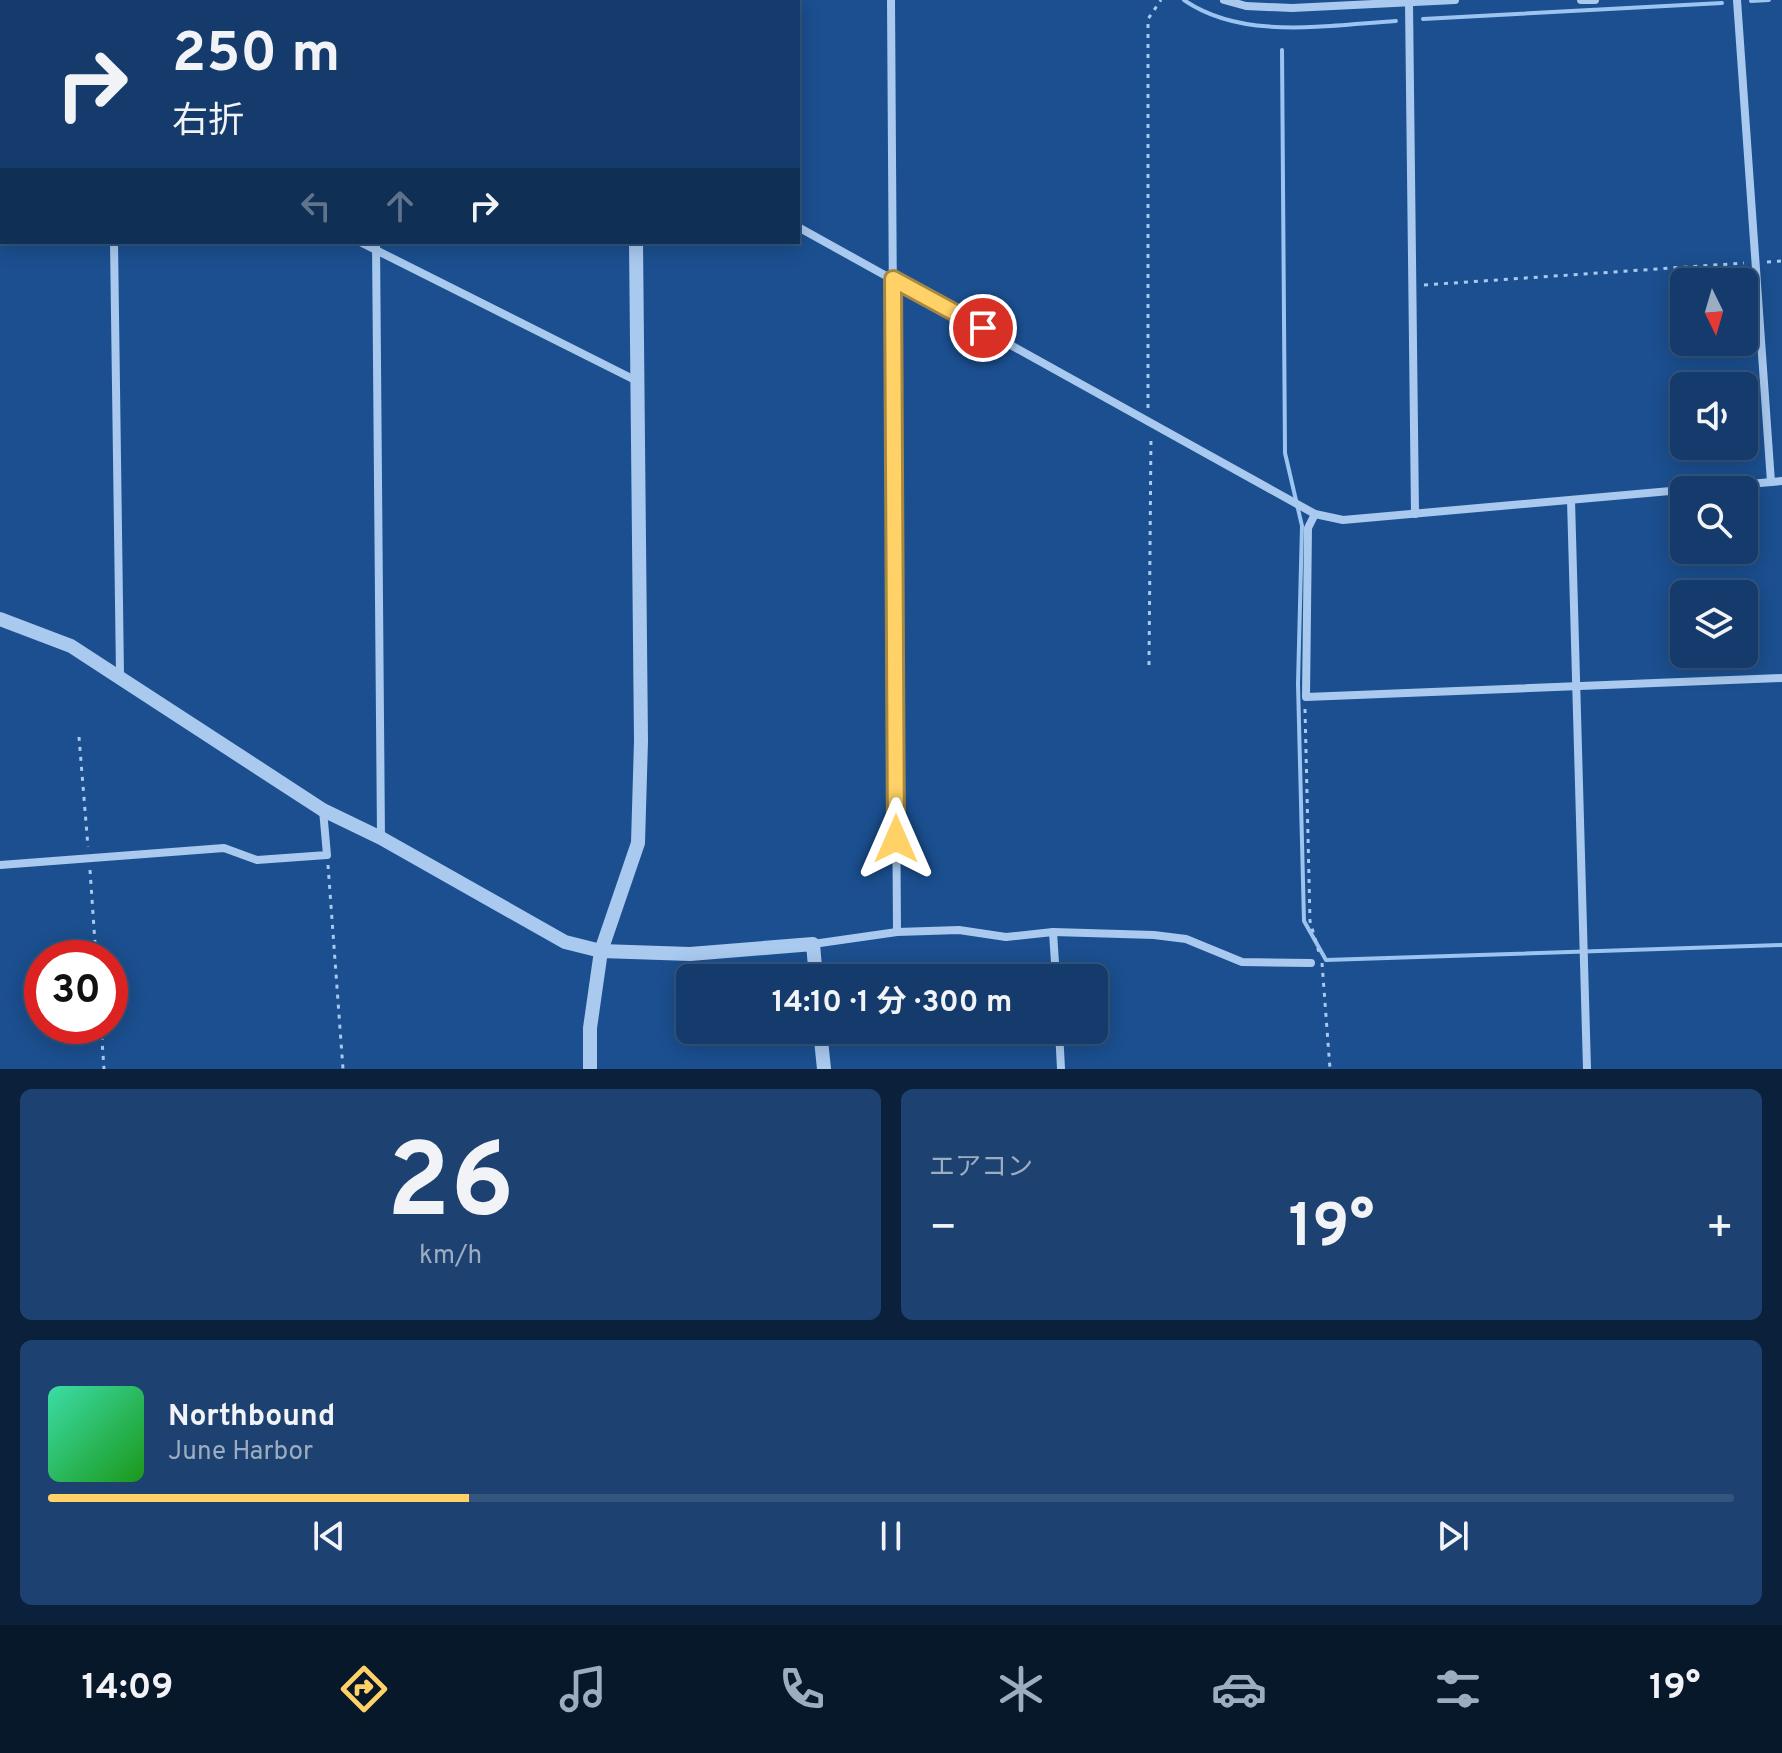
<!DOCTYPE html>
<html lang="ja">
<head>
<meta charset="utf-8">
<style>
  :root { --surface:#143b6b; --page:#1d4271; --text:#f1f3f6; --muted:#9dadc1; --line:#33557e; --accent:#ffd166 }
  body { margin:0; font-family:Overpass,"Noto Sans JP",sans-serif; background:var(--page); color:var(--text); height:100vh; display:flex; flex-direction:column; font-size:30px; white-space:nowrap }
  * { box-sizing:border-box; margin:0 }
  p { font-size:26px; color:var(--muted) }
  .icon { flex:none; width:44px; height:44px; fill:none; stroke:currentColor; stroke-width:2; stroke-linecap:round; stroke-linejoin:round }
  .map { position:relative; height:1069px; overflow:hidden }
  .panel { display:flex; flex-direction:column; gap:20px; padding:20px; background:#0b203b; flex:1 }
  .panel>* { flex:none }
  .banner { position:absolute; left:0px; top:0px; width:800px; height:244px; box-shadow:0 4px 20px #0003,0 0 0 2px var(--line); background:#143b6b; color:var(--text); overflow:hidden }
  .needle { width:52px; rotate:175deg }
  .buttons { position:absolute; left:1670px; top:268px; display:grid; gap:16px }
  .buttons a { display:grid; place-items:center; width:88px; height:88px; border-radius:12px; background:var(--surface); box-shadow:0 4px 20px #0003,0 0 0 2px var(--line); font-size:40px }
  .speed { position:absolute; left:24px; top:940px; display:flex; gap:16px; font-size:40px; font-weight:700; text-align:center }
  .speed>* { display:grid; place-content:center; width:104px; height:104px; border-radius:50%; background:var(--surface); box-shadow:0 4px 20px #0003,0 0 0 2px var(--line); line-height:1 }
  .speed .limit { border:12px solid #d22; background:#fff; color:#111 }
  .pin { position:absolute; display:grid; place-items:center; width:68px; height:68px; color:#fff; margin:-34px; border:4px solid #fff; border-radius:50%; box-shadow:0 2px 8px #0007 }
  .me { position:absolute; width:88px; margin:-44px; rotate:0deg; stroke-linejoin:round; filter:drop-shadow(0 0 6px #0008) }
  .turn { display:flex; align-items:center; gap:28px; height:168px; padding:0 40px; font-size:36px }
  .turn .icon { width:104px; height:104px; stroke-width:2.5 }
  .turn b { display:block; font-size:56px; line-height:68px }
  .lanes { display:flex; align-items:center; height:76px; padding:0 40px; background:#0003; justify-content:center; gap:40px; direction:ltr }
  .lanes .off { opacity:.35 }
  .big { font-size:60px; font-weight:700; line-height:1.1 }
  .panel .widget { flex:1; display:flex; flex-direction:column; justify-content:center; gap:12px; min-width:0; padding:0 28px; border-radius:12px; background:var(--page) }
  .panel .dial { align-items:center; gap:0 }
  .dial b { font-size:104px; line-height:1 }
  .song { display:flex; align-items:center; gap:24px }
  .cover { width:96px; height:96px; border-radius:12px; background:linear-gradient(135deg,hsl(160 70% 55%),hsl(120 70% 35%)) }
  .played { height:8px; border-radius:4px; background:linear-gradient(90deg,var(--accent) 25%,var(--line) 25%) }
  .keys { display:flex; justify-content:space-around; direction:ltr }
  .heat { display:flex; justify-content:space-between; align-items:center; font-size:44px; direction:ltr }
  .panel .tiles { flex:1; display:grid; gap:20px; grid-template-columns:1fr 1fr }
  .widget:last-child { grid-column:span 2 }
  .trip { position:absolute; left:676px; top:964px; width:432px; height:80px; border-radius:12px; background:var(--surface); box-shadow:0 4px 20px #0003,0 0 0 2px var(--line); font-weight:700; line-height:80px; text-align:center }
  .dock { display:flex; height:128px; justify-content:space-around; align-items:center; background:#08182b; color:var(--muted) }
  .dock .icon { width:56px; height:56px }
  .dock .on { color:var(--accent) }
  .dock b { font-size:36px; color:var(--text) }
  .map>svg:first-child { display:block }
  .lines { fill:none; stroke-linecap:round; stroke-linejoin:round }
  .stream { stroke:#9cc4f0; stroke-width:4 }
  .path { stroke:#a9c9ee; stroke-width:3; stroke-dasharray:4 6; stroke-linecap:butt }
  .minor { stroke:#a9c9ee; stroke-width:8 }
  .tertiary { stroke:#a9c9ee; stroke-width:14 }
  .route-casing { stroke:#a68842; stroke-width:20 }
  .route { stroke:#ffd166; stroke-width:14 }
</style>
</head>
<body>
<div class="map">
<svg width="1782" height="1069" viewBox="0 0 1782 1069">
  <rect width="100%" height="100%" fill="#1b4f8f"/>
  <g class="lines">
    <g class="stream">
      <path d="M 1184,0 C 1243,41 1329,25 1396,21"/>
      <path d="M 1751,1 L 1769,0"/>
      <path d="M 1423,19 L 1722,3"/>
      <path d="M 1282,50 L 1285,453 L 1302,526 L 1298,684 L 1304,921 L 1326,960 L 1782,945"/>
    </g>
    <g class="path">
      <path d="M 111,0 L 111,2"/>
      <path d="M 1767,262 L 1782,261"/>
      <path d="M 1424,285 L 1744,263"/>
      <path d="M 1148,408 L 1148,19 L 1161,0"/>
      <path d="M 1149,665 L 1151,435"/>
      <path d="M 1305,709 L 1310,921 L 1320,956"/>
      <path d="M 79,737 L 88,847"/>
      <path d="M 328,865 L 343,1069"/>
      <path d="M 90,870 L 96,958"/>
      <path d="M 1322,963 L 1330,1069"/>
      <path d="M 101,1026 L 104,1069"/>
    </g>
    <g class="minor">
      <path d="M 374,0 L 374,2"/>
      <path d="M 891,0 L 897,932"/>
      <path d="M 1224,0 L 1246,6 L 1292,8 L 1455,0"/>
      <path d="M 1581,0 L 1595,0"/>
      <path d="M 1737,0 L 1771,482"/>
      <path d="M 1409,3 L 1415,514"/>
      <path d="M 0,54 L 2,55"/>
      <path d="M 798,227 L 1315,514 L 1343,520 L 1782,481"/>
      <path d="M 114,242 L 120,675"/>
      <path d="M 360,242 L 637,381"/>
      <path d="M 376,242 L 381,838"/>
      <path d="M 1571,500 L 1587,1069"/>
      <path d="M 1315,514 L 1308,528 L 1306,697 L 1782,678"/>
      <path d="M 0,865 L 224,848 L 257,860 L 327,855 L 323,810"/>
      <path d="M 1053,932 L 1154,935 L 1186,939 L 1242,962 L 1311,963"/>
      <path d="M 813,944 L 897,932 L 959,930 L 1006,937 L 1053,932 L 1056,978"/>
      <path d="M 1059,1030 L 1061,1069"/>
    </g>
    <g class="tertiary">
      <path d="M 634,0 L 634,2"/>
      <path d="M 0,619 L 71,646 L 323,810 L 381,838 L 565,942 L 601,951 L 690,954 L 813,944 L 816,978"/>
      <path d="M 820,1030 L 824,1069"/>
      <path d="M 590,1069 L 590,1028 L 601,951 L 638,843 L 641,741 L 636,242"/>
    </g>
  </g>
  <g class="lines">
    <defs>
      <path id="route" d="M 896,839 L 893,279 L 983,328"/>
    </defs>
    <use href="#route" class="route-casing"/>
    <use href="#route" class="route"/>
  </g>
</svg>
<div class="buttons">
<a><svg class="needle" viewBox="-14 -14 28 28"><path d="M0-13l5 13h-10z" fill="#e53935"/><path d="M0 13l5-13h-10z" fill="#9dadc1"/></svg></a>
<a><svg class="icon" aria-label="sound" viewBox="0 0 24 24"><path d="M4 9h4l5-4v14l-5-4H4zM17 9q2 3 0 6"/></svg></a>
<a><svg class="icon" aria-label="search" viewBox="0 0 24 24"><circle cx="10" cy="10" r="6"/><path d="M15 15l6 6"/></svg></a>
<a><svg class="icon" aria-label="layers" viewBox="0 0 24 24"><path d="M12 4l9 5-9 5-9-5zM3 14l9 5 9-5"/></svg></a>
</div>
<div class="speed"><div class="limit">30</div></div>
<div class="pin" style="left:983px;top:328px;background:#d93025"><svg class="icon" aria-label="arrive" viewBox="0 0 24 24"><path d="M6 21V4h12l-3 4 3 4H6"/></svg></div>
<svg class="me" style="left:896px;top:839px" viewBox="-20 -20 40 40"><path d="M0-17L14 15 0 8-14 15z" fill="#ffd166" stroke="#fff" stroke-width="4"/></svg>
<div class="trip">14:10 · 1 分 · 300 m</div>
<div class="banner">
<div class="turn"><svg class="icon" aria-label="right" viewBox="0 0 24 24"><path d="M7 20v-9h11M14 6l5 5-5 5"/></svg><div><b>250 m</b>右折</div></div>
<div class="lanes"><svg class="icon off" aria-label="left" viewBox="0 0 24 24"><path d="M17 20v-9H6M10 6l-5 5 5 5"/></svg><svg class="icon off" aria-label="ahead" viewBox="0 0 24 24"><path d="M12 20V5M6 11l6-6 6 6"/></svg><svg class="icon" aria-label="right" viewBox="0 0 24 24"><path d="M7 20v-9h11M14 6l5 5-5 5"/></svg></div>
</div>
</div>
<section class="panel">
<div class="tiles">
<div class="widget dial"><b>26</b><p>km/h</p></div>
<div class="widget"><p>エアコン</p>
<div class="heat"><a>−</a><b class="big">19°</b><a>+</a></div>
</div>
<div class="widget">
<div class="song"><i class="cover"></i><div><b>Northbound</b><p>June Harbor</p></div></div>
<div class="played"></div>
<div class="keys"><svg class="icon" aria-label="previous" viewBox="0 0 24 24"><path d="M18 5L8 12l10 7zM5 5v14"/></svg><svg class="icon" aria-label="pause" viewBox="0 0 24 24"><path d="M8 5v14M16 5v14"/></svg><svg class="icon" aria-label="next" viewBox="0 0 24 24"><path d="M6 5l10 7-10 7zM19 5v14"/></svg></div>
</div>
</div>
</section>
<nav class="dock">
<b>14:09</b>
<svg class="icon on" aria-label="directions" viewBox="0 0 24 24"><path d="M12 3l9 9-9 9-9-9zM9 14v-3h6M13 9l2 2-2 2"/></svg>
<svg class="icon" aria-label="music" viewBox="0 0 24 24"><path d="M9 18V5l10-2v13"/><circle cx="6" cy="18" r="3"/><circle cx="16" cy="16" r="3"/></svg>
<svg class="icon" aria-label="phone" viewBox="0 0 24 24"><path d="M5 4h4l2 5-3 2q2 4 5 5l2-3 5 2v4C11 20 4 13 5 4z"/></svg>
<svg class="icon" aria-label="climate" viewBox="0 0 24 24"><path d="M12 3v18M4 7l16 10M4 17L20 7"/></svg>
<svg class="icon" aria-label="car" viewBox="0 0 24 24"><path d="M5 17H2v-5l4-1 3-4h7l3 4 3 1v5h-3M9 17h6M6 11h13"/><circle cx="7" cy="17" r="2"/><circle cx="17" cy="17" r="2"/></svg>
<svg class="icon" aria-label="filters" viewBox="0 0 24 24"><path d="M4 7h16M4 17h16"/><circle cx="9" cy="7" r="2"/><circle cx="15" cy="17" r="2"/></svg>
<b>19°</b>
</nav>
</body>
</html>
